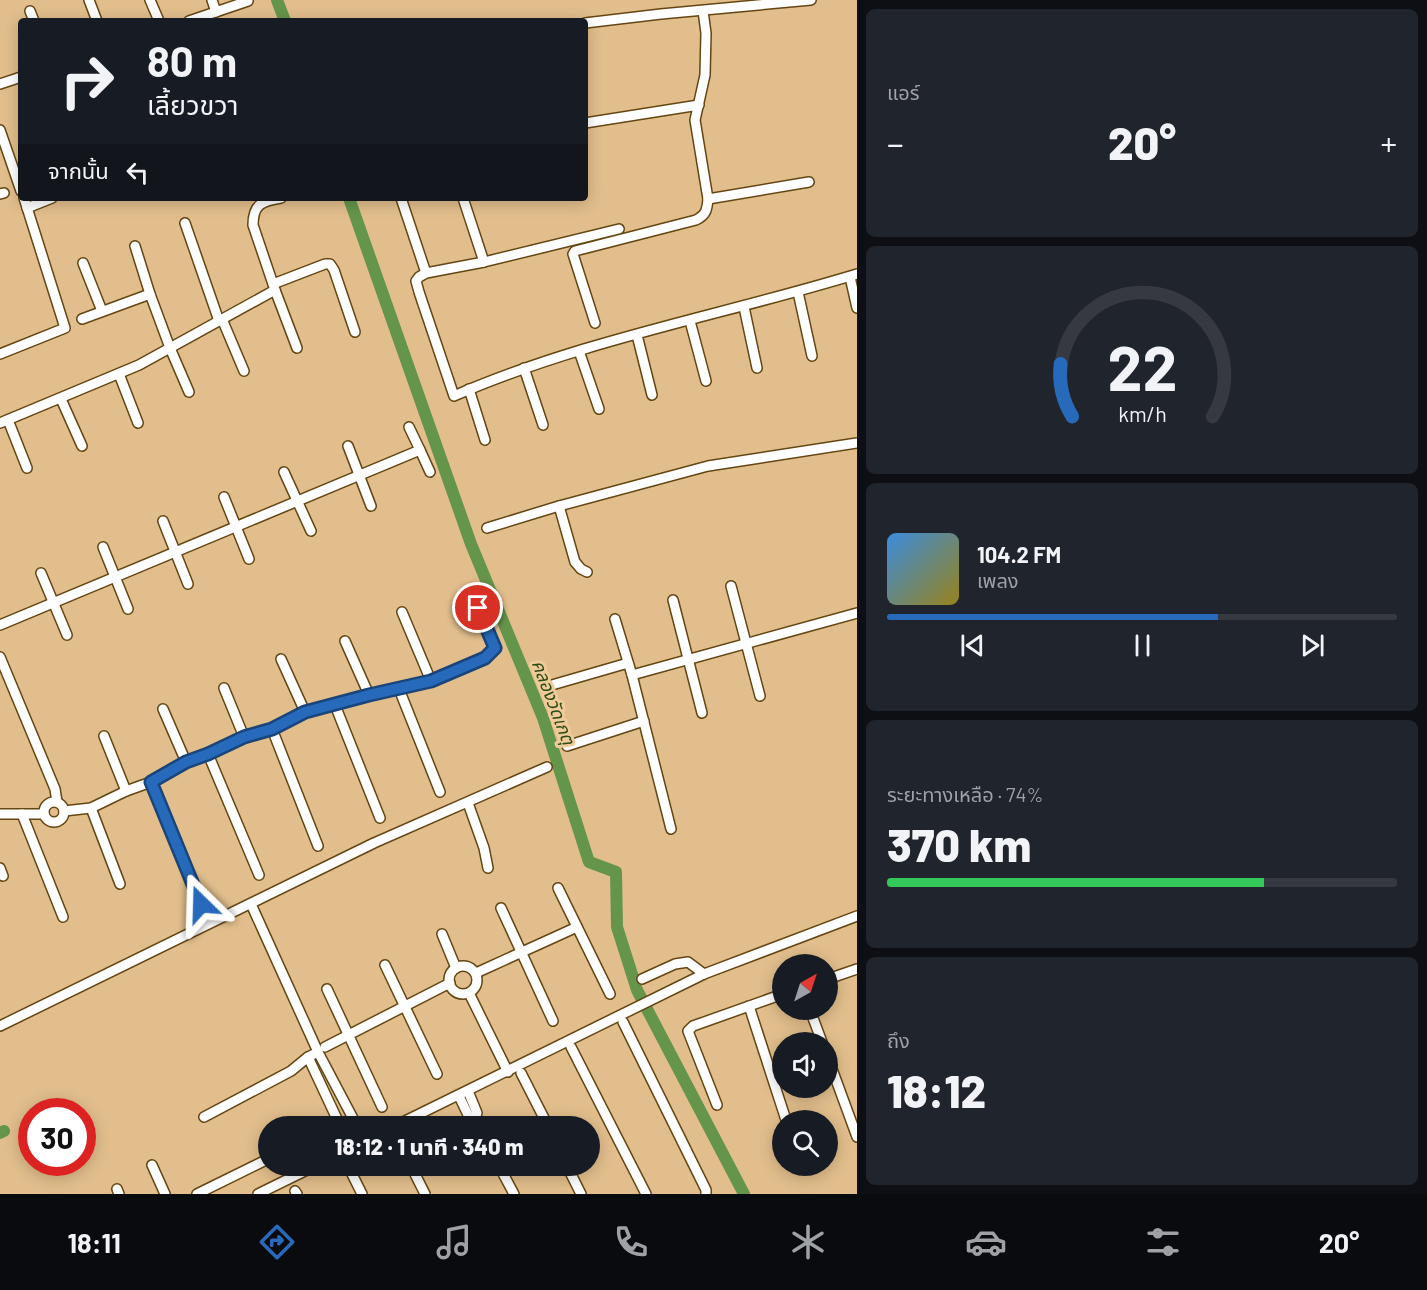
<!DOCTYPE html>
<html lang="th">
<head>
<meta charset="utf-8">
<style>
  :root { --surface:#171b24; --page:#20242c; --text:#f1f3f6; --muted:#9ea1a6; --line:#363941; --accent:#276abb }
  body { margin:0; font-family:Barlow,"Noto Sans Thai",sans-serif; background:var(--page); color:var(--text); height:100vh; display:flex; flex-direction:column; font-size:22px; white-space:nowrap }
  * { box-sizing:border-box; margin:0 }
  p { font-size:20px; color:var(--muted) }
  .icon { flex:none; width:33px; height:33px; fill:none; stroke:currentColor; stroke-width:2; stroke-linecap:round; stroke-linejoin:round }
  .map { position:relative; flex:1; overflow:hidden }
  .drawer { display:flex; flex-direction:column; gap:9px; padding:9px; background:#0d0f14; width:570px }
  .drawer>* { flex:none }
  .banner { position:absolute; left:18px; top:18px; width:570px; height:183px; border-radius:6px; box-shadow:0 3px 15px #0003; background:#171b24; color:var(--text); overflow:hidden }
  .needle { width:39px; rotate:39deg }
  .buttons { position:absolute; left:772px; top:954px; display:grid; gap:12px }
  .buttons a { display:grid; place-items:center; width:66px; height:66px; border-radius:50%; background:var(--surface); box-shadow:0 3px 15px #0003; font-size:30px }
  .speed { position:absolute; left:18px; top:1098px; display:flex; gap:12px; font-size:30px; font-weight:700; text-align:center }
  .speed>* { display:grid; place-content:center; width:78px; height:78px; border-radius:50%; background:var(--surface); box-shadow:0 3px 15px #0003; line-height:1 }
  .speed .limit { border:9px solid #d22; background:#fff; color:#111 }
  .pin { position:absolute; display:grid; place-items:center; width:51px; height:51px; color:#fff; margin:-26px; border:3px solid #fff; border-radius:50%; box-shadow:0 2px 6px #0007 }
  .me { position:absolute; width:66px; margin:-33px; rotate:338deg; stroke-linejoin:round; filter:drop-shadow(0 0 4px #0008) }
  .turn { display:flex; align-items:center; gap:21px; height:126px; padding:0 30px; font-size:27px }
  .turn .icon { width:78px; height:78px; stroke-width:2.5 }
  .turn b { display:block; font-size:42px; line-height:51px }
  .then { display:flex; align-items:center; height:57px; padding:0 30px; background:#0003; gap:12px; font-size:22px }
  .big { font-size:45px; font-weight:800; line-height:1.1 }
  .drawer .widget { flex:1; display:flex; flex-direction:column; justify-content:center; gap:9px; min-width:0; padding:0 21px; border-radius:9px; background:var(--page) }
  .drawer .dial { align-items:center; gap:0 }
  .dial svg { height:156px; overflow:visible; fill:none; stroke:var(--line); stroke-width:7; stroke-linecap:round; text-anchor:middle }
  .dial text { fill:var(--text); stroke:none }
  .song { display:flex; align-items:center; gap:18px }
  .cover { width:72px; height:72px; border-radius:9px; background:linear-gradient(135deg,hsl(210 70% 55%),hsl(50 70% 35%)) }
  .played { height:6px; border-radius:3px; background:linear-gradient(90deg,var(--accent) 65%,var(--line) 65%) }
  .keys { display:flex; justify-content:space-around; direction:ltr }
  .heat { display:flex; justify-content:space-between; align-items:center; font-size:33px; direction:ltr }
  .charge { height:9px; border-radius:4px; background:linear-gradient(90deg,#34c759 74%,var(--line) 0) }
  .trip { position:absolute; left:258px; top:1116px; width:342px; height:60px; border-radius:30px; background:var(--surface); box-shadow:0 3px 15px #0003; font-weight:800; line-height:60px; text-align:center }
  .dock { display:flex; height:96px; justify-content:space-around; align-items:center; background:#090b0e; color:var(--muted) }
  .dock .icon { width:42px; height:42px }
  .dock .active { color:var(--accent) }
  .dock b { font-size:27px; color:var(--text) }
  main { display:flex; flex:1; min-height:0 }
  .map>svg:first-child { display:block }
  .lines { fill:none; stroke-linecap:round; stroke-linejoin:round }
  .canal { stroke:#65954a; stroke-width:12 }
  .minor-casing { stroke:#644613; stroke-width:12 }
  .minor { stroke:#fff; stroke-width:9 }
  .route-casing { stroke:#19457a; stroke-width:15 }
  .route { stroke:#276abb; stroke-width:10 }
  .labels { text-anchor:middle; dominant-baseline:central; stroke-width:6; stroke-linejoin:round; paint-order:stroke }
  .water-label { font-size:18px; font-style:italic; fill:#2b4b17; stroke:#efcb99 }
</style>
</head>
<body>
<main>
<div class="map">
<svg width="857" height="1194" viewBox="0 0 857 1194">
  <rect width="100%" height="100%" fill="#e2be8c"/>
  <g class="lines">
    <g class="canal">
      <path d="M 277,0 L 285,21"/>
      <path d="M 349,198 L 471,544 L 543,718 L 589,862 L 616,872 L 617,927 L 637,990 L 744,1194"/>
      <path d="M 0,1133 L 4,1131"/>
    </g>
    <defs>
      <g id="minor">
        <path d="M 89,0 L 97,21"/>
        <path d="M 150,0 L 159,21"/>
        <path d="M 212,0 L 216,12"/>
        <path d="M 30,11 L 34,21"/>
        <path d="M 189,21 L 248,1"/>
        <path d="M 585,23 L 661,14 L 811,0"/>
        <path d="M 0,84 L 21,77"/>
        <path d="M 585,123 L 699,105"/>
        <path d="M 0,130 L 21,191"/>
        <path d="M 0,194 L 4,193"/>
        <path d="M 401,198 L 426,273"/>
        <path d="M 463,198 L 484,262"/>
        <path d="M 708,199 L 809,182"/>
        <path d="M 27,208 L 52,198"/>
        <path d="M 185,223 L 219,321"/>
        <path d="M 619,229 L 484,262 L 426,273 L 419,277 L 416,281 L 419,292 L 454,396 C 582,340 723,315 857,274"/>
        <path d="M 135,246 L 150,294"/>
        <path d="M 83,263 L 102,311"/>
        <path d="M 850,277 L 857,308"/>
        <path d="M 273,284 L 325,264 L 330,264 L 334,270 L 355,332"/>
        <path d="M 275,290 L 297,348"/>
        <path d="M 798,292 L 812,356"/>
        <path d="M 744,307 L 757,368"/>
        <path d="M 82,319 L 150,294 L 170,348 L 189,392"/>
        <path d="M 222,319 L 244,371"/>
        <path d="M 690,321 L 706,381"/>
        <path d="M 595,323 L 573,254 L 575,251 L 696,220 C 706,215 707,210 708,199 L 695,120 L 705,75 L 706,33 L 703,11"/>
        <path d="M 637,335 L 652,395"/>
        <path d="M 579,351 L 599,409"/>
        <path d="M 0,354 L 65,328 L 24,198"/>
        <path d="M 524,368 L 543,425"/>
        <path d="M 119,374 L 138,423"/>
        <path d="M 469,389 L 485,440"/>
        <path d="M 61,399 L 82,446"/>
        <path d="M 8,420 L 27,468"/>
        <path d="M 0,423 L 139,365 L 275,290 L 253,225 C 253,204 262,201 281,198"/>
        <path d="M 409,427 L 420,450"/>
        <path d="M 348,446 L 371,506"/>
        <path d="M 284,472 L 311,531"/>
        <path d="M 224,497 L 249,559"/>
        <path d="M 559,506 L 575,562 L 581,569 L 587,572"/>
        <path d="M 163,521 L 188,584"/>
        <path d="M 487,528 L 559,506 L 708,466 L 857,443"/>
        <path d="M 103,547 L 128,609"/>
        <path d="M 41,573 L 67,635"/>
        <path d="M 731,586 L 760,696"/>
        <path d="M 673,600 L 702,713"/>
        <path d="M 402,612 L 431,681"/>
        <path d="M 615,619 L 632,675 L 671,829"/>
        <path d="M 0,625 L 420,450 L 430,472"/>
        <path d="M 345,641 L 369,695"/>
        <path d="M 0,657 L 55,789 L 57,802"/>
        <path d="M 281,659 L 305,712"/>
        <path d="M 632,675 L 857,613"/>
        <path d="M 545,687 L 628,663"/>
        <path d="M 224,688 L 244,737"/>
        <path d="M 399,689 L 440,792"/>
        <path d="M 335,705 L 380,818"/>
        <path d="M 163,709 L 186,762"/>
        <path d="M 272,729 L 318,846"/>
        <path d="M 104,736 L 126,791"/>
        <path d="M 567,746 L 644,721"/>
        <path d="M 151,782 L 201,904"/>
        <circle cx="54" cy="812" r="10"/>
        <path d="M 468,803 L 484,848 L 488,868"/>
        <path d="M 91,808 L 120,884"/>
        <path d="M 64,811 L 91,808 L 126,791 L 151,782 L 186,762 L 208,754"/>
        <path d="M 0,814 L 44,814"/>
        <path d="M 22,814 L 63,917"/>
        <path d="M 0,868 L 3,876"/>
        <path d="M 259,875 L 208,754 L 244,737 L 272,729 L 305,712 L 369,695 L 431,681 L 485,658 L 495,648 L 470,591"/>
        <path d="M 558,888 L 610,994"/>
        <path d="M 251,904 L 318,1052 L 357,1126"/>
        <path d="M 501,908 L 553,1021"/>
        <path d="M 442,934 L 456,968"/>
        <path d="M 385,965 L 437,1074"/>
        <circle cx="463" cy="980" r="14"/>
        <path d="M 476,973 L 577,927"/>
        <path d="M 642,979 L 675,964 L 688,962 L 704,974"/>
        <path d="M 828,979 L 857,969"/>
        <path d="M 327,989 L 382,1107"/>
        <path d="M 469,993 L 508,1072"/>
        <path d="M 749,1006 L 786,1120"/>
        <path d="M 810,1010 L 822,1042"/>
        <path d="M 623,1022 L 706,1190 L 706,1194"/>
        <path d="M 0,1026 L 374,843 L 547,767"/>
        <path d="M 325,1047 L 450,983"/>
        <path d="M 571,1047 L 646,1194"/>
        <path d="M 308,1057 L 337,1119 L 334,1126"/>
        <path d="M 828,1058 L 857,1137"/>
        <path d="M 521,1073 L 548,1126"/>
        <path d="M 468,1091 L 477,1113 L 474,1120"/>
        <path d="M 459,1096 L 469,1117 L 474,1120 L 478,1126"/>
        <path d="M 717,1105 L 688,1031 L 693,1026 L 783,994"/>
        <path d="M 204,1117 L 291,1071 L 308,1057 L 318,1052"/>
        <path d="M 395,1126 L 704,974 L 857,916"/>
        <path d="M 152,1165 L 165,1194"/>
        <path d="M 348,1166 L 362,1194"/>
        <path d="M 411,1166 L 425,1194"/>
        <path d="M 499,1166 L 514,1194"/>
        <path d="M 567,1166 L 581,1194"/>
        <path d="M 117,1189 L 119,1194"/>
        <path d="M 295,1191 L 297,1194"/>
        <path d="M 197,1194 L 268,1159"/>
        <path d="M 258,1194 L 315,1166"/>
      </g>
    </defs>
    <use href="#minor" class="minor-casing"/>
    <use href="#minor" class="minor"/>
  </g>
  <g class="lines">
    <defs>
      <path id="route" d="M 201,904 L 151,782 L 186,762 L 208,754 L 244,737 L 272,729 L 305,712 L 369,695 L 431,681 L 485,658 L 495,648 L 478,608"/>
    </defs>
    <use href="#route" class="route-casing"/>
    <use href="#route" class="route"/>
  </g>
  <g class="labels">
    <g class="water-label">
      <text transform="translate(554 702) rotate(69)">คลองวัดเกตุ</text>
    </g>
  </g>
</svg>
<div class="buttons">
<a><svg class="needle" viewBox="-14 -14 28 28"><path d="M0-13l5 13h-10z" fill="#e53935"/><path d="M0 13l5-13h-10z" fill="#9ea1a6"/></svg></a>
<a><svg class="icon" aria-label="sound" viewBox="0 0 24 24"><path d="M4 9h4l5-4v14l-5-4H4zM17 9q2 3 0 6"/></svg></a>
<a><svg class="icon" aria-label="search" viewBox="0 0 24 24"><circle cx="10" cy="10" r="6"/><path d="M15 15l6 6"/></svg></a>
</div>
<div class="speed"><div class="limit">30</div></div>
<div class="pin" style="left:478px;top:608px;background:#d93025"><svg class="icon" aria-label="arrive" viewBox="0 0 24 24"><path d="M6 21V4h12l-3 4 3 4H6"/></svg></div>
<svg class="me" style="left:201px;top:904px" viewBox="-20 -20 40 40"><path d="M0-17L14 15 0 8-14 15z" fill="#276abb" stroke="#fff" stroke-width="4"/></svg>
<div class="trip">18:12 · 1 นาที · 340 m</div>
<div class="banner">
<div class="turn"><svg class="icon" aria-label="right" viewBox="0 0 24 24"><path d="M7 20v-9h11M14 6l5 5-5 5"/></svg><div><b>80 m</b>เลี้ยวขวา</div></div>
<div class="then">จากนั้น<svg class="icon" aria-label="left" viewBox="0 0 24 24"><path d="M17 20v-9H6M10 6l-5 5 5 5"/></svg></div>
</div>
</div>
<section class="drawer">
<div class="widget"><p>แอร์</p>
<div class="heat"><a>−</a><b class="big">20°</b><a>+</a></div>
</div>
<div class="widget dial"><svg viewBox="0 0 100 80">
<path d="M14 69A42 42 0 1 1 86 69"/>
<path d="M14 69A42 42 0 0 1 8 42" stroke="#276abb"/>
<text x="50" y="56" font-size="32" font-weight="700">22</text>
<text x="50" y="72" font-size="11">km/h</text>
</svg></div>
<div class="widget">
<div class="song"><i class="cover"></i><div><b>104.2 FM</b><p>เพลง</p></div></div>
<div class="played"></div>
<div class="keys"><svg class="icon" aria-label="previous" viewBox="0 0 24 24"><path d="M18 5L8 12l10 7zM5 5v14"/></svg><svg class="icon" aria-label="pause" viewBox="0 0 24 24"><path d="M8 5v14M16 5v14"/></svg><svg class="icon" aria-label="next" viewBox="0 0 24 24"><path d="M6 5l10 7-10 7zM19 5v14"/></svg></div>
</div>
<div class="widget"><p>ระยะทางเหลือ · 74%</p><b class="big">370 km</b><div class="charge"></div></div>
<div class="widget"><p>ถึง</p><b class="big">18:12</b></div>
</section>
</main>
<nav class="dock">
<b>18:11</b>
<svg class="icon active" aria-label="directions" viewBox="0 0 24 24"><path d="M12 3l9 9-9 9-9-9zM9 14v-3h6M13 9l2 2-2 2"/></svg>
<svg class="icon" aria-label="music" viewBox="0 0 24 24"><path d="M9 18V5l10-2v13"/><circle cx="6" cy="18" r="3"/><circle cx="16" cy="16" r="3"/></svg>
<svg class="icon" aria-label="phone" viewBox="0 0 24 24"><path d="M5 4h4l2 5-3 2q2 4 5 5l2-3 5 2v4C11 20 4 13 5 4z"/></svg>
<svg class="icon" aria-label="climate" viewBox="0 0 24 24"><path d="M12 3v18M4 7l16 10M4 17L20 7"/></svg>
<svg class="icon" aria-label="car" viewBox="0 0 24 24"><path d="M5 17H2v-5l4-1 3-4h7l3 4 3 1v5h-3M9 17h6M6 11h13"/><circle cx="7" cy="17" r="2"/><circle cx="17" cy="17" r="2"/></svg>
<svg class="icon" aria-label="filters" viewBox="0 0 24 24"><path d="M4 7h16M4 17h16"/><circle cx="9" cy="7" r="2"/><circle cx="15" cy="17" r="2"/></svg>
<b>20°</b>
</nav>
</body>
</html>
